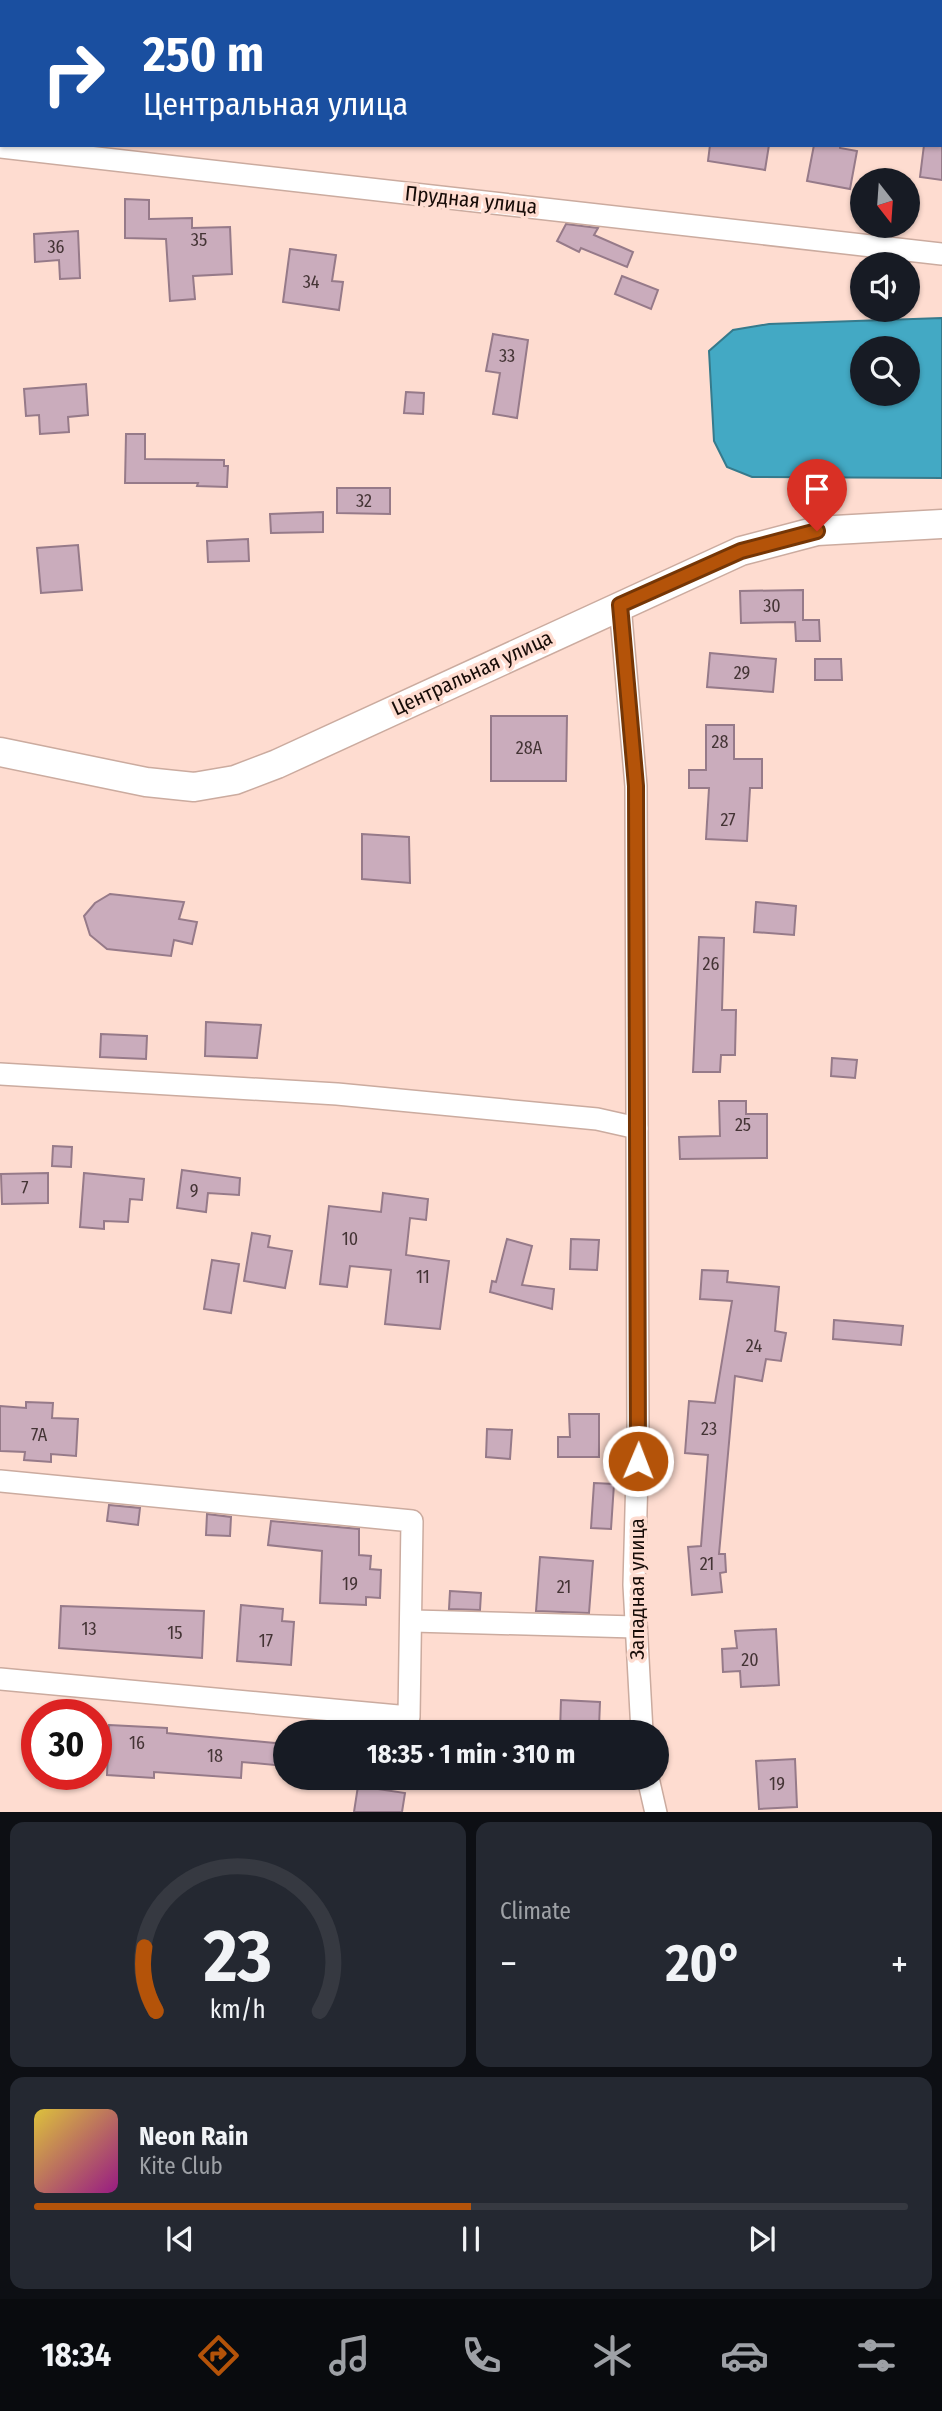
<!DOCTYPE html>
<html lang="en">
<head>
<meta charset="utf-8">
<style>
  :root { --surface:#171b24; --page:#242831; --text:#f1f3f6; --muted:#9ea1a6; --line:#363941; --accent:#b45309 }
  body { margin:0; font-family:"Fira Sans Condensed",sans-serif; background:var(--page); color:var(--text); height:100vh; display:flex; flex-direction:column; font-size:26px; white-space:nowrap }
  * { box-sizing:border-box; margin:0 }
  p { font-size:23px; color:var(--muted) }
  .icon { flex:none; width:38px; height:38px; fill:none; stroke:currentColor; stroke-width:2; stroke-linecap:round; stroke-linejoin:round }
  .map { position:relative; height:1812px; overflow:hidden }
  .sheet { display:flex; flex-direction:column; gap:10px; padding:10px; background:#0d0f14; flex:1 }
  .sheet>* { flex:none }
  .top-card { position:absolute; left:0px; top:0px; width:943px; height:147px; box-shadow:0 2px 5px #0004; background:#1a4fa0; color:#fff; overflow:hidden }
  .needle { width:46px; rotate:163deg }
  .buttons { position:absolute; left:850px; top:168px; display:grid; gap:14px }
  .buttons a { display:grid; place-items:center; width:70px; height:70px; border-radius:50%; background:var(--surface); box-shadow:0 2px 5px #0004; font-size:35px }
  .speed { position:absolute; left:21px; top:1699px; display:flex; gap:14px; font-size:35px; font-weight:700; text-align:center }
  .speed>* { display:grid; place-content:center; width:91px; height:91px; border-radius:50%; background:var(--surface); box-shadow:0 2px 5px #0004; line-height:1 }
  .speed .limit { border:10px solid #d22; background:#fff; color:#111 }
  .pin { position:absolute; display:grid; place-items:center; width:60px; height:60px; color:#fff; margin:-72px -30px; border-radius:50% 50% 50% 0; rotate:-45deg; box-shadow:0 0 7px #0007 }
  .pin .icon { rotate:45deg }
  .me { position:absolute; width:77px; margin:-38px; rotate:1deg; stroke-linejoin:round; filter:drop-shadow(0 0 5px #0008) }
  .turn { display:flex; align-items:center; gap:24px; height:147px; padding:0 28px; font-size:32px }
  .turn .icon { width:91px; height:91px; stroke-width:2.5 }
  .turn b { display:block; font-size:49px; line-height:60px }
  .big { font-size:52px; font-weight:700; line-height:1.1 }
  .sheet .card { flex:1; display:flex; flex-direction:column; justify-content:center; gap:10px; min-width:0; padding:0 24px; border-radius:14px; background:var(--page) }
  .sheet .dial { align-items:center; gap:0 }
  .dial svg { height:182px; overflow:visible; fill:none; stroke:var(--line); stroke-width:7; stroke-linecap:round; text-anchor:middle }
  .dial text { fill:var(--text); stroke:none }
  .song { display:flex; align-items:center; gap:21px }
  .cover { width:84px; height:84px; border-radius:10px; background:linear-gradient(135deg,hsl(50 70% 55%),hsl(310 70% 35%)) }
  .played { height:7px; border-radius:4px; background:linear-gradient(90deg,var(--accent) 50%,var(--line) 50%) }
  .keys { display:flex; justify-content:space-around; direction:ltr }
  .heat { display:flex; justify-content:space-between; align-items:center; font-size:38px; direction:ltr }
  .sheet .tiles { flex:1; display:grid; gap:10px; grid-template-columns:1fr 1fr }
  .card:last-child { grid-column:span 2 }
  .trip { position:absolute; left:273px; top:1720px; width:396px; height:70px; border-radius:35px; background:var(--surface); box-shadow:0 2px 5px #0004; font-weight:700; line-height:70px; text-align:center }
  .dock { display:flex; height:112px; justify-content:space-around; align-items:center; background:#090b0e; color:var(--muted) }
  .dock .icon { width:49px; height:49px }
  .dock .selected { color:var(--accent) }
  .dock b { font-size:32px; color:var(--text) }
  .map>svg:first-child { display:block }
  .water { fill:#43a9c4; stroke:#367a8c; stroke-width:2; fill-rule:evenodd }
  .building { fill:#caacbc; stroke:#967a89; stroke-width:2 }
  .lines { fill:none; stroke-linecap:round; stroke-linejoin:round }
  .street-casing { stroke:#cbab9f; stroke-width:24 }
  .secondary-casing { stroke:#cbab9f; stroke-width:31 }
  .street { stroke:#fff; stroke-width:21 }
  .secondary { stroke:#fff; stroke-width:28 }
  .route-casing { stroke:#753606; stroke-width:18 }
  .route { stroke:#b45309; stroke-width:12 }
  .labels { text-anchor:middle; dominant-baseline:central; stroke-width:7; stroke-linejoin:round; paint-order:stroke }
  .number-label { font-size:18px; fill:#443435 }
  .street-label { font-size:21px; fill:#170c08; stroke:#fedcd0 }
</style>
</head>
<body>
<div class="map">
<svg width="942" height="1813" viewBox="0 0 942 1813">
  <rect width="100%" height="100%" fill="#fedcd0"/>
  <path class="water" d="M 942,318 L 942,478 L 752,477 L 727,467 L 714,441 L 709,351 L 733,330 L 769,324 ZM 863,348 L 908,348 L 908,394 L 863,394 Z"/>
  <g class="building">
    <path d="M 710,145 L 769,145 L 765,170 L 708,161 Z"/>
    <path d="M 814,145 L 840,145 L 840,148 L 857,151 L 850,189 L 807,181 Z"/>
    <path d="M 924,145 L 942,146 L 942,180 L 920,177 Z"/>
    <path d="M 125,199 L 149,200 L 149,219 L 192,218 L 192,228 L 230,227 L 232,274 L 193,276 L 195,299 L 170,301 L 166,239 L 125,238 Z"/>
    <path d="M 566,224 L 598,228 L 594,235 L 633,252 L 627,267 L 581,248 L 579,252 L 557,241 Z"/>
    <path d="M 78,231 L 80,278 L 60,279 L 59,260 L 35,262 L 34,234 Z"/>
    <path d="M 290,249 L 336,255 L 332,281 L 343,282 L 339,310 L 283,302 Z"/>
    <path d="M 622,276 L 658,290 L 651,309 L 615,294 Z"/>
    <path d="M 493,334 L 528,340 L 517,418 L 493,414 L 500,373 L 486,371 Z"/>
    <path d="M 86,384 L 88,415 L 68,417 L 69,432 L 40,434 L 39,415 L 26,416 L 24,389 Z"/>
    <path d="M 406,392 L 424,393 L 423,414 L 404,413 Z"/>
    <path d="M 126,434 L 145,434 L 145,459 L 224,460 L 224,466 L 228,466 L 227,487 L 197,486 L 198,483 L 125,483 Z"/>
    <path d="M 337,488 L 390,488 L 390,514 L 337,513 Z"/>
    <path d="M 323,512 L 323,532 L 271,533 L 270,514 Z"/>
    <path d="M 248,539 L 249,561 L 208,562 L 207,541 Z"/>
    <path d="M 78,545 L 82,590 L 41,593 L 37,548 Z"/>
    <path d="M 803,590 L 803,620 L 819,620 L 820,641 L 796,641 L 795,622 L 741,623 L 740,591 Z"/>
    <path d="M 710,653 L 776,659 L 773,692 L 707,687 Z"/>
    <path d="M 815,659 L 841,659 L 842,680 L 815,680 Z"/>
    <path d="M 491,716 L 567,716 L 566,781 L 491,781 Z"/>
    <path d="M 706,725 L 734,725 L 734,759 L 762,759 L 762,788 L 750,788 L 747,841 L 706,839 L 709,788 L 689,788 L 689,770 L 706,770 Z"/>
    <path d="M 362,834 L 409,837 L 410,883 L 362,879 Z"/>
    <path d="M 110,894 L 184,902 L 179,919 L 197,922 L 192,944 L 174,940 L 171,956 L 107,949 L 90,935 L 84,916 L 95,903 Z"/>
    <path d="M 756,902 L 796,906 L 794,935 L 754,932 Z"/>
    <path d="M 699,937 L 724,938 L 722,1010 L 736,1010 L 735,1055 L 721,1055 L 720,1072 L 693,1072 Z"/>
    <path d="M 206,1022 L 261,1025 L 257,1058 L 205,1056 Z"/>
    <path d="M 101,1034 L 147,1036 L 146,1059 L 100,1057 Z"/>
    <path d="M 832,1058 L 857,1060 L 855,1078 L 831,1076 Z"/>
    <path d="M 719,1101 L 746,1101 L 746,1114 L 767,1114 L 767,1158 L 680,1159 L 679,1137 L 720,1136 Z"/>
    <path d="M 53,1146 L 72,1147 L 71,1167 L 52,1166 Z"/>
    <path d="M 182,1170 L 240,1178 L 239,1195 L 208,1193 L 206,1212 L 177,1208 Z"/>
    <path d="M 48,1173 L 48,1203 L 2,1204 L 1,1174 Z"/>
    <path d="M 84,1173 L 144,1179 L 142,1200 L 130,1199 L 128,1222 L 104,1221 L 104,1229 L 80,1227 Z"/>
    <path d="M 383,1193 L 428,1199 L 426,1220 L 410,1218 L 406,1255 L 449,1261 L 440,1329 L 385,1324 L 391,1270 L 350,1266 L 347,1287 L 320,1284 L 329,1206 L 381,1212 Z"/>
    <path d="M 252,1233 L 270,1236 L 268,1247 L 292,1251 L 285,1288 L 244,1281 Z"/>
    <path d="M 507,1239 L 532,1246 L 522,1285 L 554,1289 L 552,1309 L 490,1292 L 492,1281 L 496,1282 Z"/>
    <path d="M 571,1239 L 599,1240 L 597,1270 L 570,1269 Z"/>
    <path d="M 212,1260 L 239,1264 L 231,1313 L 204,1309 Z"/>
    <path d="M 702,1270 L 728,1271 L 727,1282 L 779,1287 L 775,1331 L 786,1333 L 781,1361 L 766,1359 L 762,1381 L 735,1376 L 719,1554 L 725,1554 L 726,1572 L 720,1573 L 722,1592 L 692,1595 L 688,1547 L 701,1546 L 708,1455 L 685,1453 L 689,1401 L 715,1403 L 732,1301 L 700,1299 Z"/>
    <path d="M 834,1320 L 903,1326 L 901,1345 L 833,1339 Z"/>
    <path d="M 26,1402 L 53,1403 L 52,1418 L 78,1419 L 76,1456 L 51,1454 L 51,1462 L 24,1460 L 25,1452 L 0,1451 L 0,1406 L 26,1408 Z"/>
    <path d="M 569,1414 L 599,1414 L 599,1457 L 558,1457 L 558,1437 L 570,1437 Z"/>
    <path d="M 487,1429 L 512,1430 L 510,1459 L 486,1457 Z"/>
    <path d="M 594,1483 L 614,1484 L 611,1529 L 591,1528 Z"/>
    <path d="M 109,1505 L 140,1508 L 138,1525 L 107,1521 Z"/>
    <path d="M 207,1514 L 231,1517 L 230,1536 L 206,1535 Z"/>
    <path d="M 271,1521 L 359,1529 L 359,1555 L 371,1556 L 370,1569 L 381,1570 L 380,1598 L 366,1597 L 366,1605 L 320,1603 L 322,1551 L 268,1545 Z"/>
    <path d="M 540,1557 L 593,1561 L 589,1613 L 536,1611 Z"/>
    <path d="M 450,1591 L 481,1593 L 480,1610 L 449,1609 Z"/>
    <path d="M 241,1605 L 283,1609 L 282,1621 L 294,1622 L 291,1665 L 237,1661 Z"/>
    <path d="M 61,1606 L 204,1611 L 202,1658 L 59,1648 Z"/>
    <path d="M 776,1629 L 779,1685 L 741,1687 L 740,1671 L 723,1672 L 722,1649 L 737,1648 L 735,1631 Z"/>
    <path d="M 561,1700 L 600,1702 L 599,1727 L 591,1726 L 591,1732 L 560,1732 Z"/>
    <path d="M 109,1725 L 167,1728 L 167,1733 L 285,1744 L 285,1766 L 242,1762 L 241,1778 L 154,1772 L 154,1778 L 107,1775 Z"/>
    <path d="M 795,1759 L 797,1807 L 759,1809 L 756,1761 Z"/>
    <path d="M 358,1786 L 405,1793 L 402,1812 L 354,1812 Z"/>
  </g>
  <g class="lines">
    <defs>
      <g id="street">
        <path d="M 0,147 L 942,254"/>
        <path d="M 620,605 L 636,786 L 638,1437 L 634,1585 L 642,1732"/>
        <path d="M 0,1074 L 337,1094 L 597,1119 L 637,1128"/>
        <path d="M 0,1481 L 412,1521 L 409,1717 L 0,1679"/>
        <path d="M 413,1621 L 635,1627"/>
        <path d="M 648,1778 L 656,1813"/>
      </g>
      <path id="secondary" d="M 0,752 L 146,782 L 194,787 L 235,780 L 277,764 L 741,551 L 817,531 L 942,524"/>
    </defs>
    <use href="#street" class="street-casing"/>
    <use href="#secondary" class="secondary-casing"/>
    <use href="#street" class="street"/>
    <use href="#secondary" class="secondary"/>
  </g>
  <g class="lines">
    <defs>
      <path id="route" d="M 638,1461 L 636,786 L 620,605 L 741,551 L 817,531"/>
    </defs>
    <use href="#route" class="route-casing"/>
    <use href="#route" class="route"/>
  </g>
  <g class="labels">
    <g class="number-label">
      <text x="199" y="240">35</text>
      <text x="56" y="247">36</text>
      <text x="311" y="282">34</text>
      <text x="507" y="356">33</text>
      <text x="364" y="501">32</text>
      <text x="772" y="606">30</text>
      <text x="742" y="673">29</text>
      <text x="720" y="742">28</text>
      <text x="529" y="748">28А</text>
      <text x="728" y="820">27</text>
      <text x="711" y="964">26</text>
      <text x="743" y="1125">25</text>
      <text x="25" y="1188">7</text>
      <text x="194" y="1191">9</text>
      <text x="350" y="1239">10</text>
      <text x="423" y="1277">11</text>
      <text x="754" y="1346">24</text>
      <text x="709" y="1429">23</text>
      <text x="39" y="1435">7А</text>
      <text x="707" y="1564">21</text>
      <text x="350" y="1584">19</text>
      <text x="564" y="1587">21</text>
      <text x="89" y="1629">13</text>
      <text x="175" y="1633">15</text>
      <text x="266" y="1641">17</text>
      <text x="750" y="1660">20</text>
      <text x="137" y="1743">16</text>
      <text x="215" y="1756">18</text>
      <text x="777" y="1784">19</text>
    </g>
    <g class="street-label">
      <text transform="translate(471 200) rotate(6)">Прудная улица</text>
      <text transform="translate(472 673) rotate(-25)">Центральная улица</text>
      <text transform="translate(637 1589) rotate(-90)">Западная улица</text>
    </g>
  </g>
</svg>
<div class="buttons">
<a><svg class="needle" viewBox="-14 -14 28 28"><path d="M0-13l5 13h-10z" fill="#e53935"/><path d="M0 13l5-13h-10z" fill="#9ea1a6"/></svg></a>
<a><svg class="icon" aria-label="sound" viewBox="0 0 24 24"><path d="M4 9h4l5-4v14l-5-4H4zM17 9q2 3 0 6"/></svg></a>
<a><svg class="icon" aria-label="search" viewBox="0 0 24 24"><circle cx="10" cy="10" r="6"/><path d="M15 15l6 6"/></svg></a>
</div>
<div class="speed"><div class="limit">30</div></div>
<div class="pin" style="left:817px;top:531px;background:#d93025"><svg class="icon" aria-label="arrive" viewBox="0 0 24 24"><path d="M6 21V4h12l-3 4 3 4H6"/></svg></div>
<svg class="me" style="left:638px;top:1461px" viewBox="-20 -20 40 40"><circle r="17" fill="#b45309" stroke="#fff" stroke-width="3"/><path d="M0-11L8 9 0 5-8 9z" fill="#fff"/></svg>
<div class="trip">18:35 · 1 min · 310 m</div>
<div class="top-card">
<div class="turn"><svg class="icon" aria-label="right" viewBox="0 0 24 24"><path d="M7 20v-9h11M14 6l5 5-5 5"/></svg><div><b>250 m</b>Центральная улица</div></div>
</div>
</div>
<section class="sheet">
<div class="tiles">
<div class="card dial"><svg viewBox="0 0 100 80">
<path d="M14 69A42 42 0 1 1 86 69"/>
<path d="M14 69A42 42 0 0 1 9 41" stroke="#b45309"/>
<text x="50" y="56" font-size="32" font-weight="700">23</text>
<text x="50" y="72" font-size="11">km/h</text>
</svg></div>
<div class="card"><p>Climate</p>
<div class="heat"><a>−</a><b class="big">20°</b><a>+</a></div>
</div>
<div class="card">
<div class="song"><i class="cover"></i><div><b>Neon Rain</b><p>Kite Club</p></div></div>
<div class="played"></div>
<div class="keys"><svg class="icon" aria-label="previous" viewBox="0 0 24 24"><path d="M18 5L8 12l10 7zM5 5v14"/></svg><svg class="icon" aria-label="pause" viewBox="0 0 24 24"><path d="M8 5v14M16 5v14"/></svg><svg class="icon" aria-label="next" viewBox="0 0 24 24"><path d="M6 5l10 7-10 7zM19 5v14"/></svg></div>
</div>
</div>
</section>
<nav class="dock">
<b>18:34</b>
<svg class="icon selected" aria-label="directions" viewBox="0 0 24 24"><path d="M12 3l9 9-9 9-9-9zM9 14v-3h6M13 9l2 2-2 2"/></svg>
<svg class="icon" aria-label="music" viewBox="0 0 24 24"><path d="M9 18V5l10-2v13"/><circle cx="6" cy="18" r="3"/><circle cx="16" cy="16" r="3"/></svg>
<svg class="icon" aria-label="phone" viewBox="0 0 24 24"><path d="M5 4h4l2 5-3 2q2 4 5 5l2-3 5 2v4C11 20 4 13 5 4z"/></svg>
<svg class="icon" aria-label="climate" viewBox="0 0 24 24"><path d="M12 3v18M4 7l16 10M4 17L20 7"/></svg>
<svg class="icon" aria-label="car" viewBox="0 0 24 24"><path d="M5 17H2v-5l4-1 3-4h7l3 4 3 1v5h-3M9 17h6M6 11h13"/><circle cx="7" cy="17" r="2"/><circle cx="17" cy="17" r="2"/></svg>
<svg class="icon" aria-label="filters" viewBox="0 0 24 24"><path d="M4 7h16M4 17h16"/><circle cx="9" cy="7" r="2"/><circle cx="15" cy="17" r="2"/></svg>
</nav>
</body>
</html>
